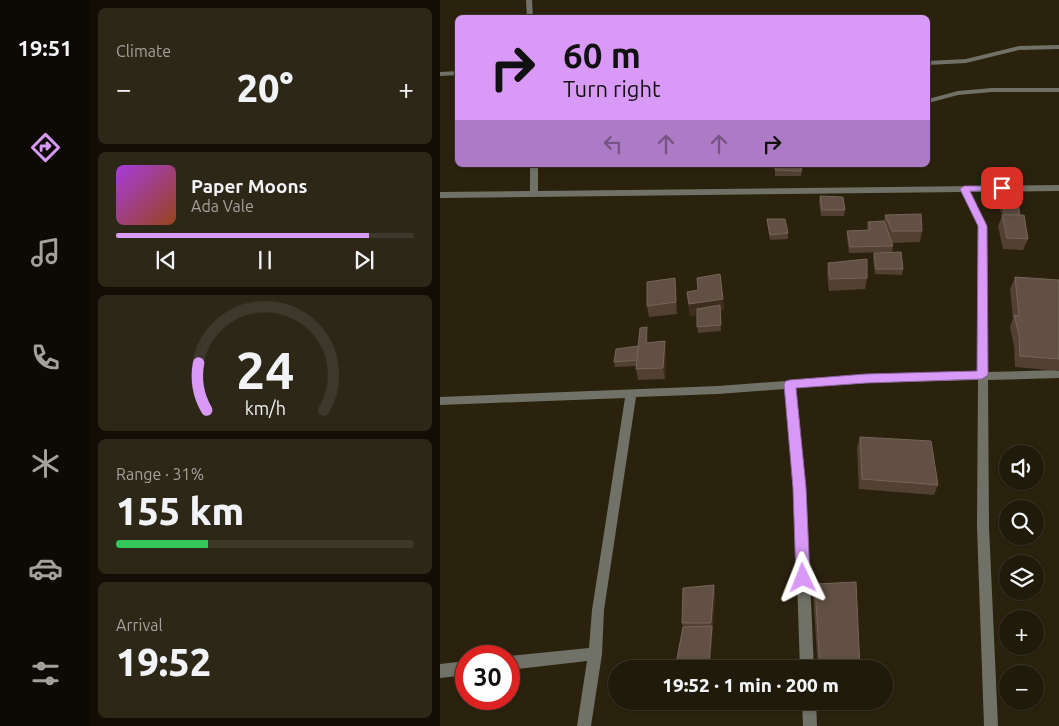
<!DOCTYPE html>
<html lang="en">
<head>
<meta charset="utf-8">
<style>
  :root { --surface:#201a0a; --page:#2d2718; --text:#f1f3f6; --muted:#a2a19c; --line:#3d382b; --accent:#d99af7 }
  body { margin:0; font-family:Ubuntu,sans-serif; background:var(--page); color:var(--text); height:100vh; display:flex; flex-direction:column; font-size:19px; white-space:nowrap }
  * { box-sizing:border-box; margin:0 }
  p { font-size:16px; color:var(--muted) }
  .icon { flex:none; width:28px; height:28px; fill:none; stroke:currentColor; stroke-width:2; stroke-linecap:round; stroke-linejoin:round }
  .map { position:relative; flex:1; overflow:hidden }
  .side { display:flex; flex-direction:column; gap:8px; padding:8px; background:#120e06; width:350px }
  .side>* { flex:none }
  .banner { position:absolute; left:15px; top:15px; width:475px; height:152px; border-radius:8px; box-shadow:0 1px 4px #0004,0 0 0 1px var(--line); background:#d99af7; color:#111; overflow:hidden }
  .tools { position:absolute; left:559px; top:445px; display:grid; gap:10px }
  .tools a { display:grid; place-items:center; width:45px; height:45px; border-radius:50%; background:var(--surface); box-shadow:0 1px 4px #0004,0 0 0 1px var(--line); font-size:25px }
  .speed { position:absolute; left:15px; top:645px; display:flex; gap:10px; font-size:25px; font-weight:700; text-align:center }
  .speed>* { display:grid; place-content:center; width:65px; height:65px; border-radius:50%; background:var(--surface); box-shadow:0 1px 4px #0004,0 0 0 1px var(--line); line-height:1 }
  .speed .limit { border:8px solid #d22; background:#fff; color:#111 }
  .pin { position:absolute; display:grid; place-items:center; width:42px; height:42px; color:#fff; margin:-21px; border-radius:10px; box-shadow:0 2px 8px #0006 }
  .me { position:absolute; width:55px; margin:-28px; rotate:358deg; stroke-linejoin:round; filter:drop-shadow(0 0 4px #0008) }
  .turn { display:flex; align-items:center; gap:18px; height:105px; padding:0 25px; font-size:22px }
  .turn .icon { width:65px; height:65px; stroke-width:2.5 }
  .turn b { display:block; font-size:35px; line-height:42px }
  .lanes { display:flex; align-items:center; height:48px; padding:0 25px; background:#0003; justify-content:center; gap:25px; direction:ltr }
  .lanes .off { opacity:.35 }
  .big { font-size:38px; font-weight:800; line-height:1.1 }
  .side .card { flex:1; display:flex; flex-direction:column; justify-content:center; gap:8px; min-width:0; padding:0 18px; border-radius:8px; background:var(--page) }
  .side .dial { align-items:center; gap:0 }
  .dial svg { height:130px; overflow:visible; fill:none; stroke:var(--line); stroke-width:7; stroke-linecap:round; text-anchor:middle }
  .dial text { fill:var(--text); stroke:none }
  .song { display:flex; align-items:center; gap:15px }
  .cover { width:60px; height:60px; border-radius:8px; background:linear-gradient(135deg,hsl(280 70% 55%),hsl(20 70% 35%)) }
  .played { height:5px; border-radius:2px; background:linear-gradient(90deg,var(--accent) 85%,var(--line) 85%) }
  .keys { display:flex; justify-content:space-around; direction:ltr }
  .heat { display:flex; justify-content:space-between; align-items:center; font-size:28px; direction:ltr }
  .charge { height:8px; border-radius:4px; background:linear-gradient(90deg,#34c759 31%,var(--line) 0) }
  .trip { position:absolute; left:168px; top:660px; width:285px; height:50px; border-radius:25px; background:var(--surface); box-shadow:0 1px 4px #0004,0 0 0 1px var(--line); font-weight:800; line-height:50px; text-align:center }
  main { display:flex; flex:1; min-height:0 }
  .menu { display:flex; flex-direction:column; width:90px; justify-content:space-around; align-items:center; background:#0d0a04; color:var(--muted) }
  .menu .icon { width:35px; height:35px }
  .menu .active { color:var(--accent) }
  .menu b { font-size:22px; color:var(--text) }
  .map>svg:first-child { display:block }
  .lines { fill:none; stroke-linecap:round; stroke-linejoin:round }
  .minor { fill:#717267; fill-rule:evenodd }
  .wall { fill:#524032 }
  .shaded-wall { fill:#3c2d1d }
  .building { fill:#615043; stroke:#746558 }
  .route { fill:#d99af7; stroke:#8d64a1 }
</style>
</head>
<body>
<main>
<nav class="menu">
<b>19:51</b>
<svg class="icon active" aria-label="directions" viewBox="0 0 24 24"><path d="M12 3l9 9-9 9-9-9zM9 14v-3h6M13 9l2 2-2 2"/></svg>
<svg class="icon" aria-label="music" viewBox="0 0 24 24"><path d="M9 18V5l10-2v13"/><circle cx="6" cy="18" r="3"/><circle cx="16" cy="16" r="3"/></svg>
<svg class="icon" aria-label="phone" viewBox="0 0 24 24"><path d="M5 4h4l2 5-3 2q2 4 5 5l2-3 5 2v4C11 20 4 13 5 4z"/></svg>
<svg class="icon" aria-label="climate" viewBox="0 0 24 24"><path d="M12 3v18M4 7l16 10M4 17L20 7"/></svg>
<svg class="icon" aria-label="car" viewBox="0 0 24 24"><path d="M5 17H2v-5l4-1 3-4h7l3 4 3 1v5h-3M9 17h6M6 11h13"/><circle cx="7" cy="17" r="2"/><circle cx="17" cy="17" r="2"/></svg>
<svg class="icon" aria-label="filters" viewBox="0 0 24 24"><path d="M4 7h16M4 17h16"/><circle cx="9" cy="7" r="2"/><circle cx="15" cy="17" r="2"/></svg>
</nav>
<section class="side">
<div class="card"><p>Climate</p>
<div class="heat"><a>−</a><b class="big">20°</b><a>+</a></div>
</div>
<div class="card">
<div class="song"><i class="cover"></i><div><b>Paper Moons</b><p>Ada Vale</p></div></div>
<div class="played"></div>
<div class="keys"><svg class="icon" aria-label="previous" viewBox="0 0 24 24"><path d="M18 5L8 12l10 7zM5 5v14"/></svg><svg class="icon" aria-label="pause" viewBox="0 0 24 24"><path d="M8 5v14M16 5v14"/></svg><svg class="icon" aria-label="next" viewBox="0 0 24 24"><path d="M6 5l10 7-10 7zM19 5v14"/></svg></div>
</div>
<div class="card dial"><svg viewBox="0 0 100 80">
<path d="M14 69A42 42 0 1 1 86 69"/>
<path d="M14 69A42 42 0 0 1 9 40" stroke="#d99af7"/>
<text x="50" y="56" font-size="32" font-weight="700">24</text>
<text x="50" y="72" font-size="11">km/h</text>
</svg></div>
<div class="card"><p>Range · 31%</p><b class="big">155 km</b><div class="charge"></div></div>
<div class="card"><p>Arrival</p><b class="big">19:52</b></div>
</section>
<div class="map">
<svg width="619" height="726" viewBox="0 0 619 726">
  <rect width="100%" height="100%" fill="#2b220e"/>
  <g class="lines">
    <g class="minor">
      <path d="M 86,0 L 92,0 L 93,18 L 87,18 Z"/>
      <path d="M 619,45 L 619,49 L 579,50 L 526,63 L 488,65 L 488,61 L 526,59 L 579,46 Z"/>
      <path d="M 18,71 L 18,75 L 0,76 L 0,72 Z"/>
      <path d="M 552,88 L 619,88 L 619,92 L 552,92 L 518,95 L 488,103 L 488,99 L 518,91 Z"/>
      <path d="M 90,165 L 98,165 L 98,191 L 619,185 L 619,191 L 529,192 L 547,226 L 548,372 L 619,370 L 619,378 L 548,380 L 549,527 L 558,726 L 544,726 L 537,527 L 538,380 L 426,383 L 356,388 L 366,488 L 374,669 L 360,669 L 354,488 L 345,389 L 278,394 L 196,397 L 164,610 L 162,654 L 151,726 L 137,726 L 147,661 L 69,670 L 69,656 L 149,648 L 152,610 L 185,398 L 0,405 L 0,397 L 278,386 L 426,375 L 538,372 L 539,226 L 521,192 L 0,198 L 0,192 L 90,191 Z"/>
      <path d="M 26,661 L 26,675 L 0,678 L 0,664 Z"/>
      <path d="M 362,701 L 376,701 L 377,726 L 363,726 Z"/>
    </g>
  </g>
  <g class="wall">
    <path d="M 335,165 L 363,165 L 361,176 L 335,176 Z"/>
    <path d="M 380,196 L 405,210 L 404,216 L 381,216 L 379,202 Z"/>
    <path d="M 560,197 L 580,215 L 588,239 L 583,250 L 563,249 L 558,226 L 562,216 L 558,202 Z"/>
    <path d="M 445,215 L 482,231 L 480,242 L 452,243 L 453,246 L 452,252 L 409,253 L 407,237 L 407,231 L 428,230 L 427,228 L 428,222 L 444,221 Z"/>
    <path d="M 327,219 L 348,233 L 348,239 L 330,240 L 327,224 Z"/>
    <path d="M 434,253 L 463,269 L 462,275 L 435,274 L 433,258 Z"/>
    <path d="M 388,263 L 427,278 L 425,289 L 389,291 L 387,274 Z"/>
    <path d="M 575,277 L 619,280 L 619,371 L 575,367 L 574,346 L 570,327 L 573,318 L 570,289 Z"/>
    <path d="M 235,278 L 237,314 L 209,317 L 207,306 Z"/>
    <path d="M 247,292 L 283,299 L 284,310 L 280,311 L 281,331 L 258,333 L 257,315 L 250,316 L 248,303 Z"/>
    <path d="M 208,338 L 208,343 L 226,352 L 225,379 L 198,380 L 196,369 L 197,366 L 175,367 L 174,362 L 198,346 Z"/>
    <path d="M 420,437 L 498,485 L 494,495 L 419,489 L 417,448 Z"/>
    <path d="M 375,584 L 420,669 L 378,669 L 373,593 Z"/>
    <path d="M 274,585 L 275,594 L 270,667 L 263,667 L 263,669 L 235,669 L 243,627 L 242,623 Z"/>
    <path d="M 261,701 L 261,706 L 230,706 L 229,703 Z"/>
  </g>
  <g class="shaded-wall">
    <path d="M 235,278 L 236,290 L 237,314 L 236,302 Z"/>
    <path d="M 283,299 L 284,310 L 250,316 L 249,304 Z"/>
    <path d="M 207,327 L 208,338 L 208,354 L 206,343 Z"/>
    <path d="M 225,341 L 226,352 L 225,379 L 223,368 Z"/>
    <path d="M 274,585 L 275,594 L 272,630 L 271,623 Z"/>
    <path d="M 272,626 L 272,630 L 270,667 L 269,664 Z"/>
  </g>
  <g class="building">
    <path d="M 335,165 L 362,165 L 361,171 L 335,170 Z"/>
    <path d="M 380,196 L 403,197 L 405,210 L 382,210 Z"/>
    <path d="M 560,197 L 577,197 L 580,215 L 565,215 Z"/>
    <path d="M 481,214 L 482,231 L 452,231 L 445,215 Z"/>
    <path d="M 562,215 L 584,215 L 588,239 L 567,238 Z"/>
    <path d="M 327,219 L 345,219 L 348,233 L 330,235 Z"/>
    <path d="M 444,221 L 453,246 L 410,247 L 407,231 L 430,230 L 428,222 Z"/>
    <path d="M 461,252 L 463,269 L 436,269 L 434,253 Z"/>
    <path d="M 427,259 L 427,278 L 390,279 L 388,263 Z"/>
    <path d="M 280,274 L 283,299 L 249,304 L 247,292 L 258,290 L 257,278 Z"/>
    <path d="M 575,277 L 619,280 L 619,359 L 580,356 L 579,335 L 574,315 L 579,316 Z"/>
    <path d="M 235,278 L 236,302 L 207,306 L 207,282 Z"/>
    <path d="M 280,305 L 281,325 L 257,327 L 257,309 Z"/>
    <path d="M 207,327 L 206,343 L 225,341 L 223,368 L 196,369 L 200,328 Z"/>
    <path d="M 198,346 L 197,360 L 174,362 L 176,349 Z"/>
    <path d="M 420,437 L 491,441 L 498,485 L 422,479 Z"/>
    <path d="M 416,582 L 420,669 L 380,669 L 375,584 Z"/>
    <path d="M 274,585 L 271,623 L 242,623 L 243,588 Z"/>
    <path d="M 272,626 L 269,664 L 263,663 L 262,669 L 235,669 L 243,627 Z"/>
    <path d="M 229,701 L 260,701 L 260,702 L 229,703 Z"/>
  </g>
  <path class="route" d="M 524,186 L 562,186 L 567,188 L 562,191 L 530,191 L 547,226 L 548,375 L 542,379 L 426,383 L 356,388 L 366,488 L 370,578 L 368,583 L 363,585 L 358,583 L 356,578 L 353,488 L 344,384 L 346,381 L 350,380 L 426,374 L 537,371 L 538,226 L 520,189 Z"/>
</svg>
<div class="tools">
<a><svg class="icon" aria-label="sound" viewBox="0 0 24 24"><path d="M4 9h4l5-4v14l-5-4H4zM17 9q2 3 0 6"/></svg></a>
<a><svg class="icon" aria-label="search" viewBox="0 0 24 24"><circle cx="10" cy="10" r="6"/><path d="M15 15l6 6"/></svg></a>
<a><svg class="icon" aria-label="layers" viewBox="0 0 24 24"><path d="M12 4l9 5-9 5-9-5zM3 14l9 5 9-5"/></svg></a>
<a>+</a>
<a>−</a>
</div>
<div class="speed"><div class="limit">30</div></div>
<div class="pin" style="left:562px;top:188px;background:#d93025"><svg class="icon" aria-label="arrive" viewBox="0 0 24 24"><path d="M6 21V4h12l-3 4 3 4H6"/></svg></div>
<svg class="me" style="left:363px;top:578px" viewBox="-20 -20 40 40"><path d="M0-17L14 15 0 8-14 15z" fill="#d99af7" stroke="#fff" stroke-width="4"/></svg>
<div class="trip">19:52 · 1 min · 200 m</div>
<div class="banner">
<div class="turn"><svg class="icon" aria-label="right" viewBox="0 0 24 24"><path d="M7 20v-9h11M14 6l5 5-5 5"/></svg><div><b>60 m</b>Turn right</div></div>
<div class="lanes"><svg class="icon off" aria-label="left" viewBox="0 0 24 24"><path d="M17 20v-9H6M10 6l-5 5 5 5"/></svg><svg class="icon off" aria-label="ahead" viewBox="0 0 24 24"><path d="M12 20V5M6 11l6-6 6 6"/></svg><svg class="icon off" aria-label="ahead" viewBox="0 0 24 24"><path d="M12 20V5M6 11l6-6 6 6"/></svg><svg class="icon" aria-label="right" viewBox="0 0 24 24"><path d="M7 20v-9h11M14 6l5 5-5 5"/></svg></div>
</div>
</div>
</main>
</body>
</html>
